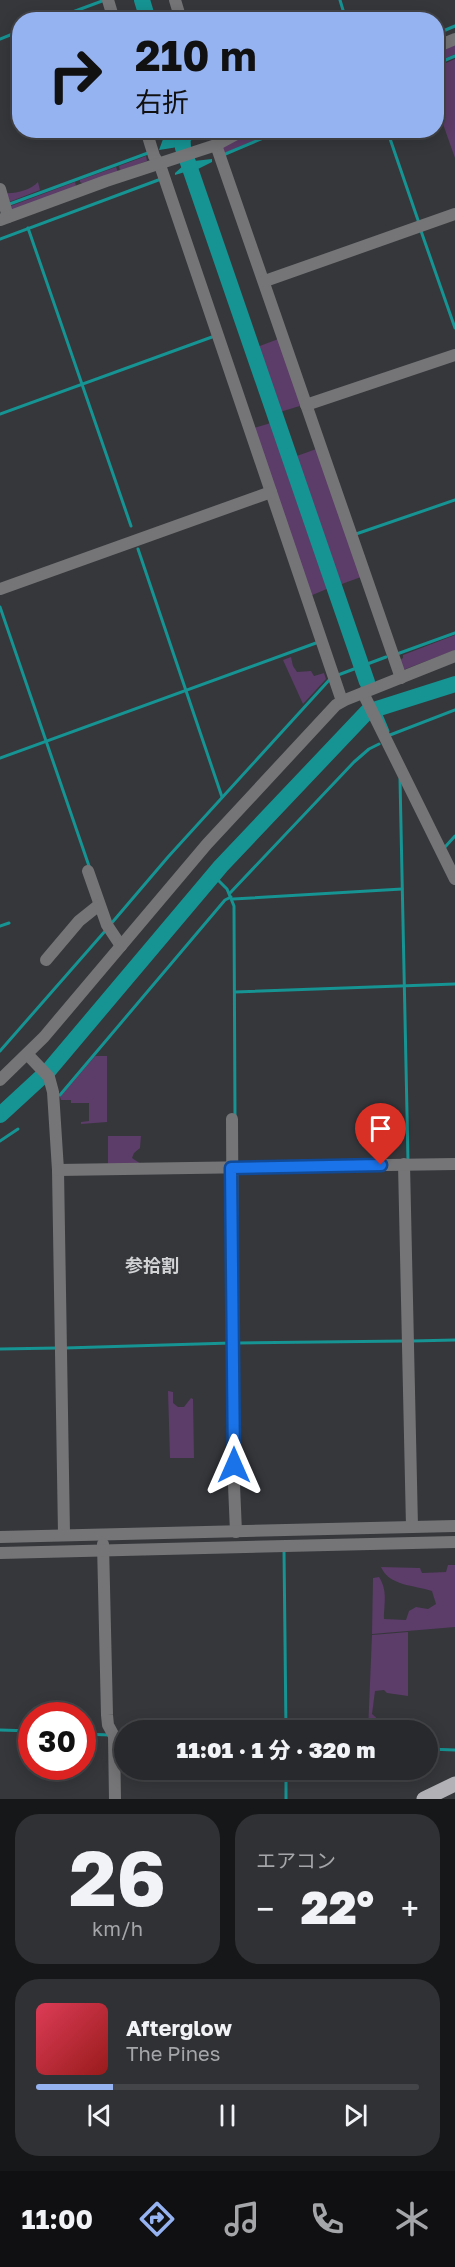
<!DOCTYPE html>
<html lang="ja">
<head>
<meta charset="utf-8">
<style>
  :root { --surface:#28292c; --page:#303134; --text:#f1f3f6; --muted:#a5a6a9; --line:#444548; --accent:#95b2f1 }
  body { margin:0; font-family:"Golos Text","Noto Sans JP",sans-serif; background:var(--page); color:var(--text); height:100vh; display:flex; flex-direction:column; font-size:22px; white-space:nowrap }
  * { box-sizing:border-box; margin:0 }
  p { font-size:20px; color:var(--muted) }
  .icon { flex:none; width:33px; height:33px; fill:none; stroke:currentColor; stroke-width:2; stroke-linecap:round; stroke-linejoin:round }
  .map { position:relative; height:1799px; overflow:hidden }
  .drawer { display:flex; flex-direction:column; gap:15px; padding:15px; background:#161718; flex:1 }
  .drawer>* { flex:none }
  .guide { position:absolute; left:12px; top:12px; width:432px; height:126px; border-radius:24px; box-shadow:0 3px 15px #0003,0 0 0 2px var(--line); background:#95b2f1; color:#111; overflow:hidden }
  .speed { position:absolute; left:18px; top:1702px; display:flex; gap:12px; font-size:30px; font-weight:700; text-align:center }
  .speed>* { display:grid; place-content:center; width:78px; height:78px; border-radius:50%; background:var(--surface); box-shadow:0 3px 15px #0003,0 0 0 2px var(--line); line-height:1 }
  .speed .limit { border:9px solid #d22; background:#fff; color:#111 }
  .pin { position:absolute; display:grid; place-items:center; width:51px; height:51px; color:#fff; margin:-62px -26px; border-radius:50% 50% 50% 0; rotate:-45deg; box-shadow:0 0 6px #0007 }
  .pin .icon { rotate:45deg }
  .me { position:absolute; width:66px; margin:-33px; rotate:0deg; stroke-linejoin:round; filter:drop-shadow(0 0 4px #0008) }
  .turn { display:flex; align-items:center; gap:21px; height:126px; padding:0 24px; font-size:27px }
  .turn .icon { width:78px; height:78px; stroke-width:2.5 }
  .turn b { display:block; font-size:42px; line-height:51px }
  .big { font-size:45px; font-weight:800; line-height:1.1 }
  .drawer .card { flex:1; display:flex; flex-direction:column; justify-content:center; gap:9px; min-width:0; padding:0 21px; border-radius:24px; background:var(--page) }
  .drawer .dial { align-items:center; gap:0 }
  .dial b { font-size:78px; line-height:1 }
  .song { display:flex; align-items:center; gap:18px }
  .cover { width:72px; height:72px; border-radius:9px; background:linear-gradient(135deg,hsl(350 70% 55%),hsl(0 70% 35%)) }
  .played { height:6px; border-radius:3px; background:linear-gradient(90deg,var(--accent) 20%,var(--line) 20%) }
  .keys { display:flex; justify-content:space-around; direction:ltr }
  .heat { display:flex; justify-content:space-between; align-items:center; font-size:33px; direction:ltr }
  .drawer .tiles { flex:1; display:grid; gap:15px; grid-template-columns:1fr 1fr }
  .card:last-child { grid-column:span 2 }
  .trip { position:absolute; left:114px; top:1720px; width:324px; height:60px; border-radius:30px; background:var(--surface); box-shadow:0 3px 15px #0003,0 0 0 2px var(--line); font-weight:800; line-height:60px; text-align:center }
  .tab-bar { display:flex; height:96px; justify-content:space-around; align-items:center; background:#101012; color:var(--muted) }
  .tab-bar .icon { width:42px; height:42px }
  .tab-bar .active { color:var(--accent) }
  .tab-bar b { font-size:27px; color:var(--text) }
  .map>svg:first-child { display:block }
  .green { fill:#5c3c68 }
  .water { fill:#169393 }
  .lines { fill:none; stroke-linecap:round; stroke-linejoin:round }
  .stream { stroke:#169393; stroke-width:3 }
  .river { stroke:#169393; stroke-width:16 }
  .minor { stroke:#757577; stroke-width:12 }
  .major { stroke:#b2b2b6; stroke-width:15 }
  .route-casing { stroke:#114b97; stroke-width:15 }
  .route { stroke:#1a73e8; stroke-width:10 }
  .labels { text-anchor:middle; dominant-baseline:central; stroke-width:6; stroke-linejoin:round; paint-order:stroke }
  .neighbourhood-label { font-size:18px; font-weight:bold; fill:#d1d3d5; stroke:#35373b }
</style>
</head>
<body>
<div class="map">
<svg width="455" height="1799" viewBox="0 0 455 1799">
  <rect width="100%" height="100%" fill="#35373b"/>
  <g class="green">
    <path d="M 455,44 L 455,54 L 437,62 L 436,53 Z"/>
    <path d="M 455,59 L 455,158 L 437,107 L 437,67 Z"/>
    <path d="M 254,133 L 258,139 L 222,154 L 220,147 Z"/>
    <path d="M 146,156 L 147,161 L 120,171 L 119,166 Z"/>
    <path d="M 116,167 L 118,172 L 83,184 L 80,182 L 80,180 Z"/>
    <path d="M 38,182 L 40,190 L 9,202 L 4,193 C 15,194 31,190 38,182 Z"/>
    <path d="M 75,182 L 76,186 L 12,211 L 8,207 Z"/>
    <path d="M 281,338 L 303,405 L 280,412 L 257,347 Z"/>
    <path d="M 274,422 L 329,588 L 310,596 L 254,428 Z"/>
    <path d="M 319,448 L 361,577 L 339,585 L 294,457 Z"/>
    <path d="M 455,635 L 455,650 L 403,670 L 400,660 L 403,658 L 403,655 Z"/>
    <path d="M 291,657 L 293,666 L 297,672 L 311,671 L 314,676 L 324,673 L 326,679 L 303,704 L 283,660 Z"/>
    <path d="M 95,1056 L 107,1056 L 107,1122 L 81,1124 L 81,1122 L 89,1121 L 89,1103 L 71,1103 L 71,1100 L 61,1100 L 60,1097 Z"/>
    <path d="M 108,1136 L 141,1136 L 140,1148 L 134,1153 L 132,1158 L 141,1164 L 108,1165 Z"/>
    <path d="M 168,1391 L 173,1392 L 173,1403 L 178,1407 L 184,1407 L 191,1398 L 193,1399 L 194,1458 L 170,1458 Z"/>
    <path d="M 448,1565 L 455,1565 L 455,1627 L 372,1634 L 373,1578 L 379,1577 C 388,1591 384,1603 384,1619 L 406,1620 L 409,1611 L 416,1607 L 428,1609 L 436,1604 L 432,1591 C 414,1585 389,1586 381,1567 L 420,1568 L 422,1573 L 446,1572 Z"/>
    <path d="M 408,1632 L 408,1696 L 387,1693 L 384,1690 L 375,1691 L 372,1714 L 381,1722 L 380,1729 L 383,1731 L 368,1731 L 372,1635 Z"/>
  </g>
  <path class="water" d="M 166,131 L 190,131 L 196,137 L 186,144 L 194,161 L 212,159 L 212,162 L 188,174 L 185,172 L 175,175 L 175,173 L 184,165 L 178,147 L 159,150 Z"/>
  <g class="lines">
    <g class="stream">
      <path d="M 340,0 L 346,20"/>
      <path d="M 51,20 L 102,1"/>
      <path d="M 436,34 L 455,26"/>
      <path d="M 0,39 L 20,31"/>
      <path d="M 436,64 L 455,56"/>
      <path d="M 387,130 L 419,223"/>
      <path d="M 193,136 L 211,130"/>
      <path d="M 223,155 L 282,130"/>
      <path d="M 7,205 L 148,153"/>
      <path d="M 28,228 L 131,526"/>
      <path d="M 421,231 L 455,328"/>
      <path d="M 0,239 L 161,179"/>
      <path d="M 0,414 L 212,337"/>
      <path d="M 356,534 L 455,500"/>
      <path d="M 138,549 L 222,797"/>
      <path d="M 0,607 L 89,866"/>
      <path d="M 397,654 L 455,633"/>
      <path d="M 338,675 L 386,657"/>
      <path d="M 378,707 L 388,731"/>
      <path d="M 390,735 L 455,710"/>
      <path d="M 0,758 L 316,643"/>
      <path d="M 400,779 L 408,1161"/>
      <path d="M 445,847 L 455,836"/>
      <path d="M 213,875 L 227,889 L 234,906 L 235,1117"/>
      <path d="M 230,893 L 354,762 L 369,749 L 379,744"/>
      <path d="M 233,899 L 402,889"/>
      <path d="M 110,925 L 168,857 L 331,678"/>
      <path d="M 0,926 L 9,923"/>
      <path d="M 235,992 L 455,984"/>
      <path d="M 0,1051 L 106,930"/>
      <path d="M 60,1095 L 225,900 L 231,897"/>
      <path d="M 0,1141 L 18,1129"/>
      <path d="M 412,1341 L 455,1340"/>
      <path d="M 238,1343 L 405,1341"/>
      <path d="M 65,1348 L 231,1343"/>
      <path d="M 0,1349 L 57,1348"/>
      <path d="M 284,1550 L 286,1731"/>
      <path d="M 0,1730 L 32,1731"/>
      <path d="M 82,1734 L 110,1735"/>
      <path d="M 428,1749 L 455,1750"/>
      <path d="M 286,1770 L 286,1799"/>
    </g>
    <g class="river">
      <path d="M 142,0 L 148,20"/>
      <path d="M 182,130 L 183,148 L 367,682"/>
      <path d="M 0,1115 L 49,1070 L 221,866 L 367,712 L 455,684"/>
    </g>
    <g class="minor">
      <path d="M 108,0 L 114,20"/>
      <path d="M 175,0 L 181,20"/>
      <path d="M 436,47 L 455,39"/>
      <path d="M 146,130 L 154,156 L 161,168 L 342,701"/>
      <path d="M 216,145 L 401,678"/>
      <path d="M 0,189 L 8,217"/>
      <path d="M 0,220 L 106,181 L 216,145 L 244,130"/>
      <path d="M 265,281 L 455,214"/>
      <path d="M 306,405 L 455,355"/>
      <path d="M 0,589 L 271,492"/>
      <path d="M 363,693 L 455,879"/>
      <path d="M 88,871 L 107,925 L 121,946"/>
      <path d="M 46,960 L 79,921 L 99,905"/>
      <path d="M 28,1055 L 49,1077 L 53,1092 L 58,1170 L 64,1534"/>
      <path d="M 0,1080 L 44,1037 L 207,844 L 336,705 L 345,700 L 455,656"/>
      <path d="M 232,1119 L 234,1485 L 236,1532"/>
      <path d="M 404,1164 L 412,1527"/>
      <path d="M 58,1170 L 455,1164"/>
      <path d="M 0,1537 L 455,1526"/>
      <path d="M 103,1544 L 107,1715 L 108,1725 L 114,1736 L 115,1799"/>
      <path d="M 0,1553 L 455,1542"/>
    </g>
    <path class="major" d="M 424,1799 L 455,1784"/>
  </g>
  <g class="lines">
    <defs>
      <path id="route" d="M 234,1465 L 231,1168 L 381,1165"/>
    </defs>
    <use href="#route" class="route-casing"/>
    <use href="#route" class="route"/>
  </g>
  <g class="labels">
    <g class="neighbourhood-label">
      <text x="152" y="1265">参拾割</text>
    </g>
  </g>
</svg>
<div class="speed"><div class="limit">30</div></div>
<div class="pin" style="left:381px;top:1165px;background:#d93025"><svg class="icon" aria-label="arrive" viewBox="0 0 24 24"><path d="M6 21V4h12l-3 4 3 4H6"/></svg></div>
<svg class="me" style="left:234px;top:1465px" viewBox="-20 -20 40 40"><path d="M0-17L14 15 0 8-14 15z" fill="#1a73e8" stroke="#fff" stroke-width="4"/></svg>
<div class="trip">11:01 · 1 分 · 320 m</div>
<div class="guide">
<div class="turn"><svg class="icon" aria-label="right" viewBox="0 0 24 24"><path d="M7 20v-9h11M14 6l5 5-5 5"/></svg><div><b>210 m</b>右折</div></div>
</div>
</div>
<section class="drawer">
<div class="tiles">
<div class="card dial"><b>26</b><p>km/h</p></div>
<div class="card"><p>エアコン</p>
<div class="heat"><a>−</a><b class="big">22°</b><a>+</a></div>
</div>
<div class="card">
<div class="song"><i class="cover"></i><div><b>Afterglow</b><p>The Pines</p></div></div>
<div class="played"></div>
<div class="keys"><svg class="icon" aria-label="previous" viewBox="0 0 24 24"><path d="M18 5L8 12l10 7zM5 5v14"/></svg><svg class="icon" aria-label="pause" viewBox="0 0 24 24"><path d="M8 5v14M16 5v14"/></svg><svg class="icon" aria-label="next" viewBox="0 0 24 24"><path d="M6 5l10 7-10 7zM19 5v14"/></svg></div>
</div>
</div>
</section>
<nav class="tab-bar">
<b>11:00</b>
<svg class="icon active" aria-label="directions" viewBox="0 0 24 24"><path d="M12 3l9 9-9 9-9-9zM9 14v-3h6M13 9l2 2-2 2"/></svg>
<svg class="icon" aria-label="music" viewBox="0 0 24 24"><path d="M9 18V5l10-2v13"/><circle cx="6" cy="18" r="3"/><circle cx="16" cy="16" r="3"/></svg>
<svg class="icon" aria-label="phone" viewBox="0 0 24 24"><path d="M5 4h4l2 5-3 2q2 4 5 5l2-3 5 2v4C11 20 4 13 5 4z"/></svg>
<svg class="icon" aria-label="climate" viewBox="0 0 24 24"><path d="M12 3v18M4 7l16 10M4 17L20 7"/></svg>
</nav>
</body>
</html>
